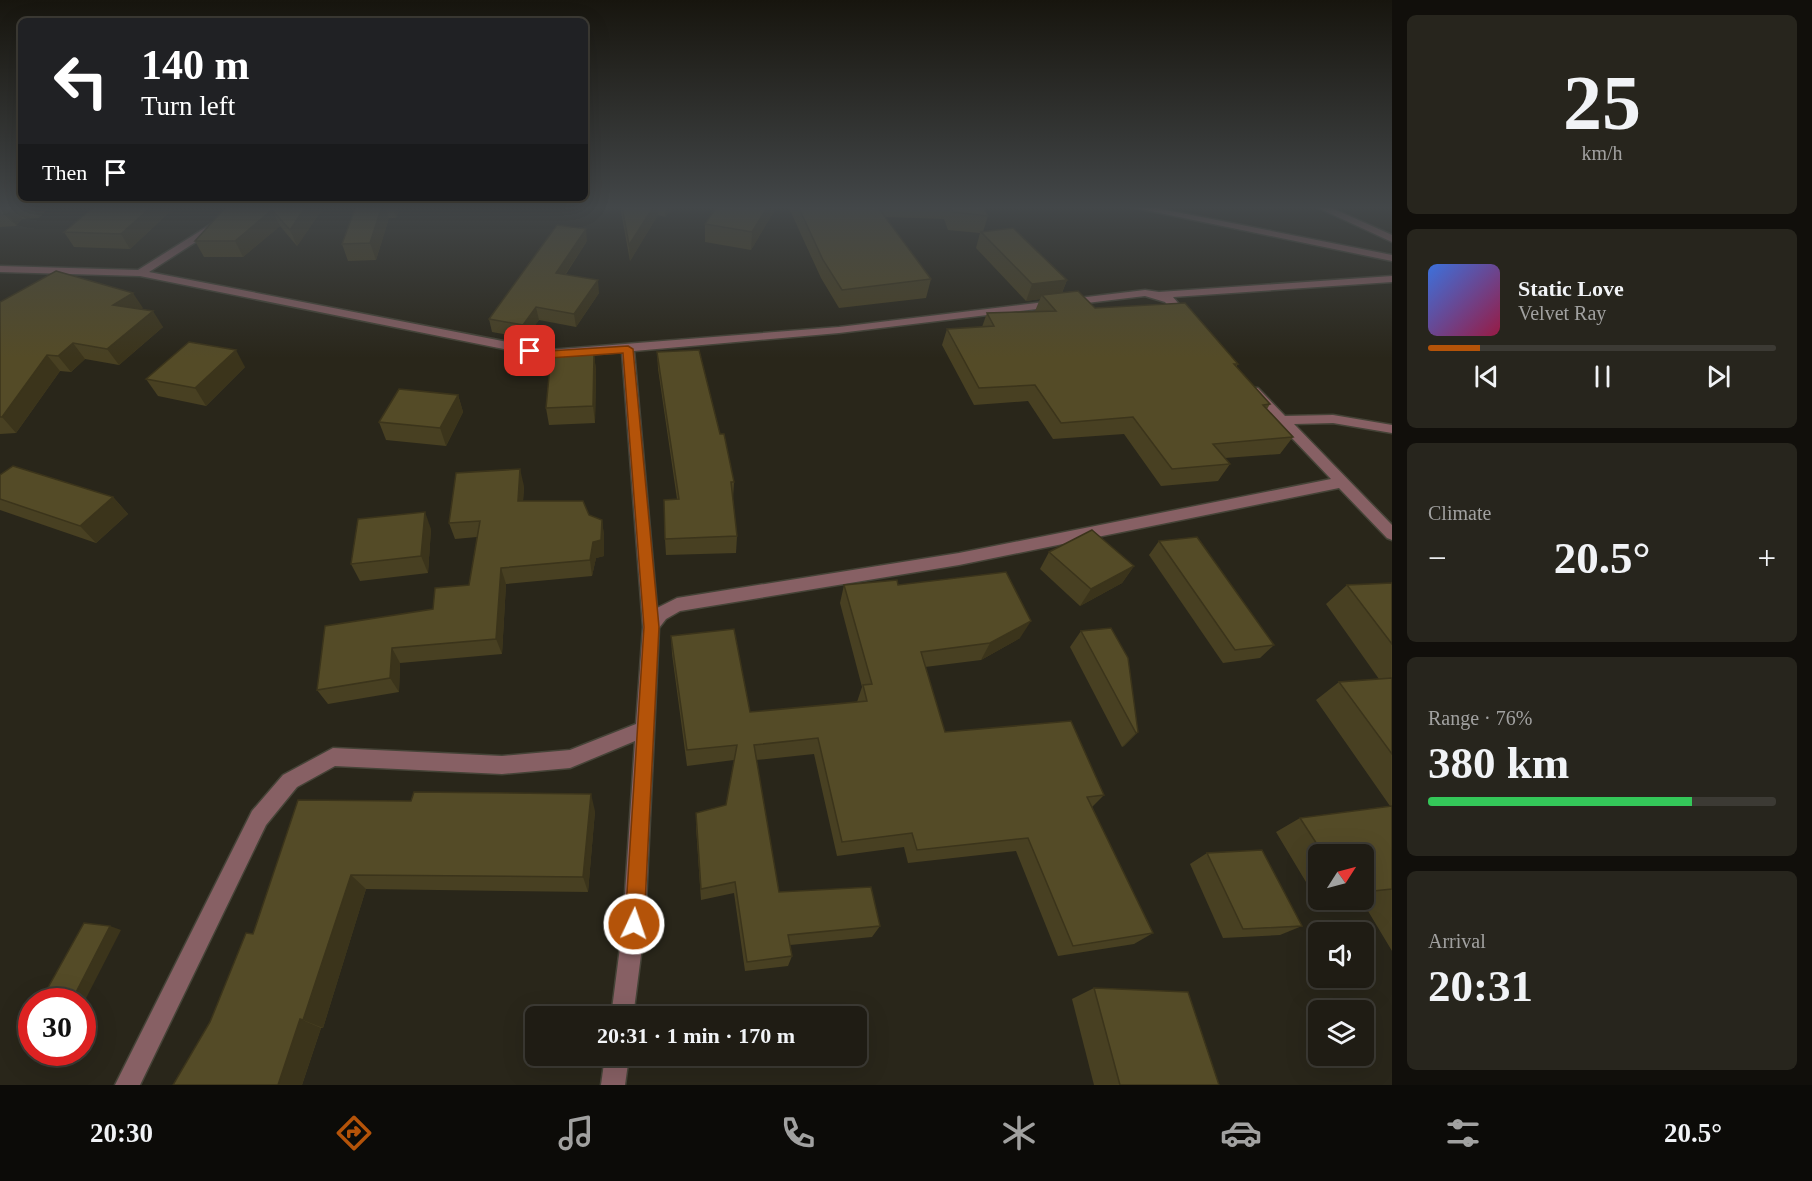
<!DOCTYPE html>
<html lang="en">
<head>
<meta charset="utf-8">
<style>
  :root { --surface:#1f1c14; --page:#27251d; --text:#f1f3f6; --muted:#a1a1a0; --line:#3c3a34; --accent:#b45309 }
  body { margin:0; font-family:Georgia,serif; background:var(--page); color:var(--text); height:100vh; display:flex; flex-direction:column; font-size:22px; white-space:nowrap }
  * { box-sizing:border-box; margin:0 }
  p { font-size:20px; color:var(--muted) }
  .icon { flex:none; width:33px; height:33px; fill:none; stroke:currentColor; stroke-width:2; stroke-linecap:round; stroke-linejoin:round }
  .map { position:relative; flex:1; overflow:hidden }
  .drawer { display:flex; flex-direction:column; gap:15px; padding:15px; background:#110f0b; width:420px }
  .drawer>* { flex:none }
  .banner { position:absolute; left:18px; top:18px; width:570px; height:183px; border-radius:9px; box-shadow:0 6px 24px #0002,0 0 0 2px var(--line); background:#202124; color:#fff; overflow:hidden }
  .needle { width:39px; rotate:54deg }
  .tools { position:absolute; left:1308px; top:844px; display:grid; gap:12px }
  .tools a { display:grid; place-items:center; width:66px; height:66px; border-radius:9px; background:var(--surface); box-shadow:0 6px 24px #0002,0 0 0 2px var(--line); font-size:30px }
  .speed { position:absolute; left:18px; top:988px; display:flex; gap:12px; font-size:30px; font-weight:700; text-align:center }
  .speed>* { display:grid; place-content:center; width:78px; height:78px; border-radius:50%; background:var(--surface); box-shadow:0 6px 24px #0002,0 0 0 2px var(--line); line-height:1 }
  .speed .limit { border:9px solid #d22; background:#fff; color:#111 }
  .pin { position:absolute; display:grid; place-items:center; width:51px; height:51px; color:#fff; margin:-26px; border-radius:12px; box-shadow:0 3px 9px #0006 }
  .me { position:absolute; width:66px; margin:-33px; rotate:3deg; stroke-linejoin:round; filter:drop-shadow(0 0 4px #0008) }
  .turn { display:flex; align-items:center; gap:21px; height:126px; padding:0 24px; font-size:27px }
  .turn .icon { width:78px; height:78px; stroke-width:2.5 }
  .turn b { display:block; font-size:42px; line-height:51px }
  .then { display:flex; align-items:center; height:57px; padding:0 24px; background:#0003; gap:12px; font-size:22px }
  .big { font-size:45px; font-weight:700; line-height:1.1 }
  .drawer .widget { flex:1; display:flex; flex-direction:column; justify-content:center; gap:9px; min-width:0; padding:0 21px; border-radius:9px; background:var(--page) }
  .drawer .dial { align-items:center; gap:0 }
  .dial b { font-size:78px; line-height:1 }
  .song { display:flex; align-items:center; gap:18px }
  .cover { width:72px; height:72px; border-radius:9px; background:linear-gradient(135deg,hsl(220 70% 55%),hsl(340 70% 35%)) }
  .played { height:6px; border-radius:3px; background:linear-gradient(90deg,var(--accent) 15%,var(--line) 15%) }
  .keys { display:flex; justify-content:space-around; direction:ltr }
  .heat { display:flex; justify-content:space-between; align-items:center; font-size:33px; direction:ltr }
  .charge { height:9px; border-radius:4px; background:linear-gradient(90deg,#34c759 76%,var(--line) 0) }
  .trip { position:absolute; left:525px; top:1006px; width:342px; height:60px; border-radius:9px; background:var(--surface); box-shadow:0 6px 24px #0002,0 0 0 2px var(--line); font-weight:700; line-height:60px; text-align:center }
  .menu { display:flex; height:96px; justify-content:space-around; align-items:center; background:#0c0b08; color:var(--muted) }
  .menu .icon { width:42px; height:42px }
  .menu .on { color:var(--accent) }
  .menu b { font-size:27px; color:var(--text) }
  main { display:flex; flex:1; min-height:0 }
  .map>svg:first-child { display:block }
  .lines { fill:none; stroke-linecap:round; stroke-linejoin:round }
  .minor-casing { stroke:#454337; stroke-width:3 }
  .minor { fill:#876064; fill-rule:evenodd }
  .wall { fill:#484022; fill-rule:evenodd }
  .shaded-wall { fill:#3b341b }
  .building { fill:#544b27; stroke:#3b341b; stroke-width:1.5 }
  .route { fill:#b45309; stroke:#753606; stroke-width:1.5 }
</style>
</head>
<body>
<main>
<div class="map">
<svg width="1392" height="1085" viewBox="0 0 1392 1085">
  <rect width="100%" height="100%" fill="#29261a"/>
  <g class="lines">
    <defs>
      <g id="minor">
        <path d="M 229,206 L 240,206 L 219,227 L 149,272 L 549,350 L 839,327 L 1145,290 L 1159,292 L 1392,276 L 1392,282 L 1173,297 L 1192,320 L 1186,323 L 1182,322 L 1165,302 L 1145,296 L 839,333 L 634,351 L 657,608 L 677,598 L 959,553 L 1331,479 L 1250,394 L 1248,391 L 1250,388 L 1258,388 L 1285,416 L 1333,415 L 1392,425 L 1392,433 L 1333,423 L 1294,424 L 1392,525 L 1392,540 L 1387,538 L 1339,488 L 959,565 L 680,611 L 666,619 L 659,628 L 645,924 L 633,1017 L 611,1017 L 623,924 L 635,741 L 570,768 L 502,774 L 335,766 L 297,787 L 266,825 L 140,1085 L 115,1085 L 252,811 L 283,775 L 333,748 L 502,756 L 570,750 L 636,724 L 643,627 L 622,352 L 549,358 L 140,276 L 0,272 L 0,266 L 138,270 L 213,223 Z"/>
        <path d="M 1126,206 L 1146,206 L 1392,255 L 1392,261 Z"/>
        <path d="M 1314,206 L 1327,206 L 1392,235 L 1392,242 Z"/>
        <path d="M 605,1056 L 629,1056 L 625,1085 L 601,1085 Z"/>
      </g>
    </defs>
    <use href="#minor" class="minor-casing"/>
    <use href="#minor" class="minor"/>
  </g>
  <g class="wall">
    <path d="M 0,206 L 48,206 L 39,218 L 22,219 L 16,226 L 0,227 Z"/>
    <path d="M 176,206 L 130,249 L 74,247 L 64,232 Z"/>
    <path d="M 227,206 L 319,206 L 321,211 L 297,246 L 280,226 L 243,257 L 204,257 L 195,241 Z"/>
    <path d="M 356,206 L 401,206 L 396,218 L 389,218 L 376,260 L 348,261 L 342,244 Z"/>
    <path d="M 620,206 L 675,206 L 665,217 L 658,215 L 630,261 Z"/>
    <path d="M 777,206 L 751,250 L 705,242 L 705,224 Z"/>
    <path d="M 788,206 L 983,206 L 988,216 L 983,232 L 1067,280 L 1062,293 L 1095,308 L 1238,364 L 1236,367 L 1270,404 L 1267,409 L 1293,437 L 1280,454 L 1225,458 L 1230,464 L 1218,481 L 1161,486 L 1124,434 L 1053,439 L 1028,401 L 974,405 L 942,345 L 947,329 L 982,327 L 987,313 L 1035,311 L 1040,299 L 1026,301 L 976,248 L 980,233 L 948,230 L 944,219 L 885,217 L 931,279 L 926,298 L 839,308 L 821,278 Z"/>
    <path d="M 587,241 L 566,274 L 599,293 L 576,327 L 539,320 L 525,338 L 492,332 L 489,319 Z"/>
    <path d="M 0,302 L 143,308 L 141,309 L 163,327 L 119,365 L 85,359 L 71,372 L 60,371 L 16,433 L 0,434 Z"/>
    <path d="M 657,352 L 720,434 L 734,482 L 733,499 L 737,536 L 736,553 L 666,555 L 665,539 L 677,499 L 658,369 Z"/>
    <path d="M 594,354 L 596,371 L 595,423 L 549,425 L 546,408 Z"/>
    <path d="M 245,367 L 206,406 L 158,396 L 146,379 Z"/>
    <path d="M 458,395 L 463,412 L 446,446 L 386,440 L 379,422 Z"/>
    <path d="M 0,475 L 113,497 L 128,514 L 96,543 L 0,510 Z"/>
    <path d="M 524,486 L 523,501 L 589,515 L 602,520 L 604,536 L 604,556 L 596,558 L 592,576 L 506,584 L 502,654 L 400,663 L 399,692 L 328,704 L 317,690 L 469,585 L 477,537 L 455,539 L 449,523 Z"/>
    <path d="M 431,529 L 428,573 L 360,581 L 351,564 Z"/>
    <path d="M 1159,541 L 1274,645 L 1260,658 L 1223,663 L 1149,555 Z"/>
    <path d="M 1049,552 L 1134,566 L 1122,583 L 1080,606 L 1040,569 Z"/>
    <path d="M 1392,583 L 1392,951 L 1362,901 L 1321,907 L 1276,832 L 1300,818 L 1390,806 L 1316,700 L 1339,682 L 1379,679 L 1326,604 L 1347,585 ZM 1318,855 L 1364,855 L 1364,900 L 1318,900 Z"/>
    <path d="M 844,585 L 898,585 L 1020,638 L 981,660 L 925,667 L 945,732 L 1104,795 L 1092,807 L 1153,933 L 1134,944 L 1058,956 L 1016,851 L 908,863 L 904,847 L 837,856 L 814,754 L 756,760 L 779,892 L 880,926 L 872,937 L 790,945 L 792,956 L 788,966 L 745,971 L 734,893 L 701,900 L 696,827 L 696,813 L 726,805 L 734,760 L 687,766 L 672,654 L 671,636 L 750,712 L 857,702 L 862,687 L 840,603 Z"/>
    <path d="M 1081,631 L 1138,732 L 1124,746 L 1122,747 L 1070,647 Z"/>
    <path d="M 298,800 L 595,811 L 588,892 L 366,889 L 323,1028 L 321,1028 L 302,1085 L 173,1085 L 210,1022 L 253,934 Z"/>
    <path d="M 1207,853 L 1302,926 L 1280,935 L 1223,938 L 1190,864 Z"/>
    <path d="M 1094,988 L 1219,1085 L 1094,1085 L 1072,999 Z"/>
  </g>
  <g class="shaded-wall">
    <path d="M 31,206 L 48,206 L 39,218 Z"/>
    <path d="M 152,206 L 176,206 L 130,249 L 121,234 Z"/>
    <path d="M 306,206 L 319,206 L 321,211 L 297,246 L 290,230 Z"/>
    <path d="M 382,206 L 385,206 L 389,218 L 376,260 L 370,243 Z"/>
    <path d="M 392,206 L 401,206 L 396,218 Z"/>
    <path d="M 654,206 L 658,206 L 658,215 L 630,261 L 629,245 Z"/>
    <path d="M 665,206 L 675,206 L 665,217 Z"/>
    <path d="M 768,206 L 777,206 L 751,250 L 752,232 Z"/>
    <path d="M 14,207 L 22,219 L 16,226 L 8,214 Z"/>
    <path d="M 272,210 L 280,226 L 243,257 L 235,241 Z"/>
    <path d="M 586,229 L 587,241 L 558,285 L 556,273 Z"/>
    <path d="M 598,280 L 599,293 L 576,327 L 574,314 Z"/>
    <path d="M 1067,280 L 1060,297 L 1042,295 L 1040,299 L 1026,301 L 1032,284 Z"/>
    <path d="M 133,293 L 143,308 L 124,321 L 113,305 Z"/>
    <path d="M 536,307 L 539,320 L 525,338 L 523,325 Z"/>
    <path d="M 153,311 L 163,327 L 119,365 L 107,349 Z"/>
    <path d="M 73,343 L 85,359 L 71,372 L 58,356 Z"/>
    <path d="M 236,350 L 245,367 L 206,406 L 195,388 Z"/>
    <path d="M 594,354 L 596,371 L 595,423 L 593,406 Z"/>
    <path d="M 47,355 L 60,371 L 16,433 L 2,417 Z"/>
    <path d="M 458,395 L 463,412 L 446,446 L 440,428 Z"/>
    <path d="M 520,469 L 524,486 L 522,518 L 518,501 Z"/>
    <path d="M 113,497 L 128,514 L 96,543 L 80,526 Z"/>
    <path d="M 425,512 L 431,529 L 428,573 L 421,556 Z"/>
    <path d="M 602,520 L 604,536 L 604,556 L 596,558 L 592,576 L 590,560 L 593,542 Z"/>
    <path d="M 1134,566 L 1122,583 L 1080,606 L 1091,589 Z"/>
    <path d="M 501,568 L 506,584 L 502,654 L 496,639 Z"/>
    <path d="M 1031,621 L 1020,638 L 981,660 L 990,643 Z"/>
    <path d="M 392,648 L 400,663 L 399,692 L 390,678 Z"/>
    <path d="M 1138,732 L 1124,746 L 1122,747 L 1136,733 Z"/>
    <path d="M 591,794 L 595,811 L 588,892 L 583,877 Z"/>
    <path d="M 351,875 L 366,889 L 323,1028 L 303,1020 Z"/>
    <path d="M 110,926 L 121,930 L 82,1006 L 82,1002 L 71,1002 Z"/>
    <path d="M 300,1019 L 321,1028 L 302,1085 L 278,1085 Z"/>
  </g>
  <g class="building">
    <path d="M 0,206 L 31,206 L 14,207 L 8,214 L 0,215 Z"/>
    <path d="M 95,206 L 152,206 L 121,234 L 64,232 Z"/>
    <path d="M 227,206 L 306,206 L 290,230 L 272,210 L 235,241 L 195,241 Z"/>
    <path d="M 356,206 L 382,206 L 370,243 L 342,244 Z"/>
    <path d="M 622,206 L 654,206 L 629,245 Z"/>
    <path d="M 717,206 L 768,206 L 752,232 L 705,224 Z"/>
    <path d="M 798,206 L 877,206 L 931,279 L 842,290 L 823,260 Z"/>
    <path d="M 950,206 L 983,206 L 988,216 L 953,212 Z"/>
    <path d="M 557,225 L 586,229 L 556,273 L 598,280 L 574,314 L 536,307 L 523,325 L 489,319 Z"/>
    <path d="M 1013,228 L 1067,280 L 1032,284 L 981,232 Z"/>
    <path d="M 56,271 L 133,293 L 113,305 L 153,311 L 107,349 L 73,343 L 58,356 L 47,355 L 2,417 L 0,417 L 0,302 Z"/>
    <path d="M 1078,291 L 1095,308 L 1185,303 L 1238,364 L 1234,364 L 1270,404 L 1263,405 L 1293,437 L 1213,444 L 1230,464 L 1172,469 L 1133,417 L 1061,423 L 1035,385 L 979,388 L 947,329 L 994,326 L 987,313 L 1056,311 L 1042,295 Z"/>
    <path d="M 189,342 L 236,350 L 195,388 L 146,379 Z"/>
    <path d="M 699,350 L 720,434 L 724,434 L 734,482 L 731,482 L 737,536 L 665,539 L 664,500 L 679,499 L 657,352 Z"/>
    <path d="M 594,354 L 593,406 L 546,408 L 551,355 Z"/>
    <path d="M 399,389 L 458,395 L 440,428 L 379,422 Z"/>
    <path d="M 13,466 L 113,497 L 80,526 L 0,499 L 0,475 Z"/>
    <path d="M 520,469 L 518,501 L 583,501 L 589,515 L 602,520 L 601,540 L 593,542 L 590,560 L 501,568 L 496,639 L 392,648 L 390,678 L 317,690 L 325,626 L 433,609 L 435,588 L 469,585 L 480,521 L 449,523 L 456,473 Z"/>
    <path d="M 425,512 L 421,556 L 351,564 L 358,519 Z"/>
    <path d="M 1092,530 L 1134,566 L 1091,589 L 1049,552 Z"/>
    <path d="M 1197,537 L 1274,645 L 1235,650 L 1159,541 Z"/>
    <path d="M 1006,572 L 1031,621 L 990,643 L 921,652 L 945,732 L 1071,721 L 1104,795 L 1087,797 L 1153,933 L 1073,946 L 1028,838 L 917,850 L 912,833 L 842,842 L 818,738 L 754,745 L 779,892 L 871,887 L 880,926 L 788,935 L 792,956 L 747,962 L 735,882 L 701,889 L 696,813 L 726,805 L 737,745 L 687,750 L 671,636 L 734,629 L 750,712 L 867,701 L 863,685 L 872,684 L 844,585 L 897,580 L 898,585 Z"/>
    <path d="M 1392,583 L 1392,644 L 1347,585 Z"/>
    <path d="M 1111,628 L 1128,658 L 1138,732 L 1136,733 L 1081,631 Z"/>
    <path d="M 1392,678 L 1392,754 L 1339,682 Z"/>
    <path d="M 414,792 L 591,794 L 583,877 L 351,875 L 303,1020 L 300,1019 L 278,1085 L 173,1085 L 210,1022 L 246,933 L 253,934 L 298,800 L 411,801 Z"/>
    <path d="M 1392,806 L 1392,889 L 1364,892 L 1364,855 L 1324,855 L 1300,818 Z"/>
    <path d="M 1262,850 L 1302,926 L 1243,929 L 1207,853 Z"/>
    <path d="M 84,923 L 110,926 L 71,1002 L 40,1002 Z"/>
    <path d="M 1094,988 L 1188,992 L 1219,1085 L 1120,1085 Z"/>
  </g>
  <linearGradient id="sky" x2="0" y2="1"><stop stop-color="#17150e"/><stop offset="0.58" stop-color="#434749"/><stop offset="1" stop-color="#434749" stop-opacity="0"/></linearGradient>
  <rect width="1392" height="358" fill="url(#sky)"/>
  <path class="route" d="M 628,346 L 633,349 L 659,627 L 644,924 L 641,930 L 634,933 L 628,930 L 625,924 L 644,627 L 623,353 L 549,358 L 526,353 L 524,351 L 530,348 L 549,351 Z"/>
</svg>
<div class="tools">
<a><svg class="needle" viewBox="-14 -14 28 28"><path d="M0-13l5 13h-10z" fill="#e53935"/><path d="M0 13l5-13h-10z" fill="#a1a1a0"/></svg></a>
<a><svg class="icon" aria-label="sound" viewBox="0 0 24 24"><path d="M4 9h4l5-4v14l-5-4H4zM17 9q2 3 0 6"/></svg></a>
<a><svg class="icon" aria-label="layers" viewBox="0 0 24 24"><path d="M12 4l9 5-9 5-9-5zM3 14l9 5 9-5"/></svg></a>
</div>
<div class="speed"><div class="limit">30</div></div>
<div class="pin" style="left:530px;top:351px;background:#d93025"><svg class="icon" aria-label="arrive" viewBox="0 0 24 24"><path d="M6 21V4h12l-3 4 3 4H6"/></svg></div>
<svg class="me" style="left:634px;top:924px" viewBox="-20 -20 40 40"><circle r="17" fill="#b45309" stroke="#fff" stroke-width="3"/><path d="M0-11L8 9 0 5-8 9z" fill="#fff"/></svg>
<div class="trip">20:31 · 1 min · 170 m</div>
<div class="banner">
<div class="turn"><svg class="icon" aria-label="left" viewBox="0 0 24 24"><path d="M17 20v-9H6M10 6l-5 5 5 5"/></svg><div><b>140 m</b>Turn left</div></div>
<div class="then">Then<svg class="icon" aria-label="arrive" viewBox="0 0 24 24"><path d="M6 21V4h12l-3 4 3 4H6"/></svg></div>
</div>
</div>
<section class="drawer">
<div class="widget dial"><b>25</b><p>km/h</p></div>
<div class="widget">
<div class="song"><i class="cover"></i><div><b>Static Love</b><p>Velvet Ray</p></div></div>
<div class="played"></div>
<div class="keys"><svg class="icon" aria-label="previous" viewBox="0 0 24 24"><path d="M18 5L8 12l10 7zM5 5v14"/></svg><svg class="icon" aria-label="pause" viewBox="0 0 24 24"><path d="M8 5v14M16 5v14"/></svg><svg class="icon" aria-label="next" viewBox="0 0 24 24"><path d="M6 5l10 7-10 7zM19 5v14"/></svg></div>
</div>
<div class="widget"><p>Climate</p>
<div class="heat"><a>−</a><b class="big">20.5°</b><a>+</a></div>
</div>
<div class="widget"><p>Range · 76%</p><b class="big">380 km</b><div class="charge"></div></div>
<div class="widget"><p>Arrival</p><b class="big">20:31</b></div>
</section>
</main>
<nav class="menu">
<b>20:30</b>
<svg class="icon on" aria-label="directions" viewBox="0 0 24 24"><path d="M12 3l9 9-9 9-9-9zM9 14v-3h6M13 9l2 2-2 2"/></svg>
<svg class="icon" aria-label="music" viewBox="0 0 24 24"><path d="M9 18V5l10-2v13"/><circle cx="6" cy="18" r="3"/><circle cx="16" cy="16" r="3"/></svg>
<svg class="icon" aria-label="phone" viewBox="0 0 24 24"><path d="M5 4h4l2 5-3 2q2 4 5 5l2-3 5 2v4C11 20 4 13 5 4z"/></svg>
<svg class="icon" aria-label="climate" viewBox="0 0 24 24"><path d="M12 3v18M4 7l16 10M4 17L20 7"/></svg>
<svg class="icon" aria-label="car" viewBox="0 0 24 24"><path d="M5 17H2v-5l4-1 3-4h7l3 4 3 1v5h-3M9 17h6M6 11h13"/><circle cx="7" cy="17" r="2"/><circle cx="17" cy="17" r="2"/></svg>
<svg class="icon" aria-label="filters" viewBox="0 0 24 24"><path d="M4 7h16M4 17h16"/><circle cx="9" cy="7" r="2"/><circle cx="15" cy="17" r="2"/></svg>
<b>20.5°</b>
</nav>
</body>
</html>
